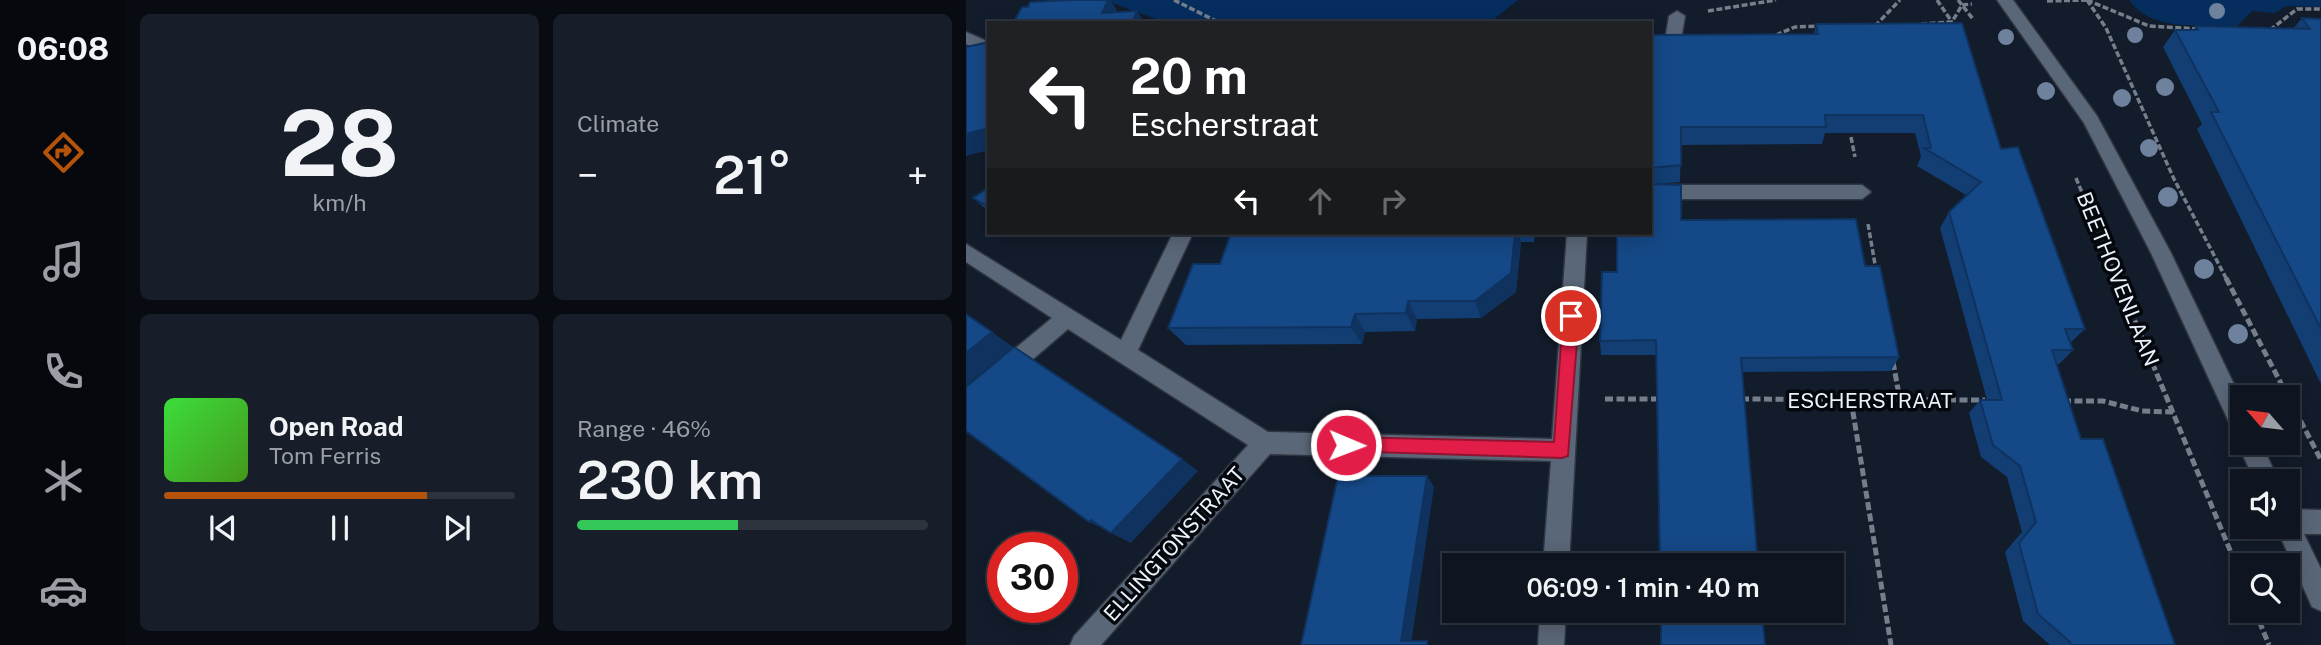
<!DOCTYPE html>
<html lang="en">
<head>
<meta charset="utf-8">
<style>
  :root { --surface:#0e1520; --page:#171e29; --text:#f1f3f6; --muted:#9b9fa5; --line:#2e343e; --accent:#b45309 }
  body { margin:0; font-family:"Public Sans",sans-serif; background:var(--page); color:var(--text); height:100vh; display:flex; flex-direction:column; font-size:26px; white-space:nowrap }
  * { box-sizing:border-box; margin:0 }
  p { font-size:23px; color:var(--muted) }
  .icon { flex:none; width:38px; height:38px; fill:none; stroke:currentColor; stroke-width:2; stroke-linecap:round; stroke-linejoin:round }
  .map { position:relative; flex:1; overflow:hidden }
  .details { display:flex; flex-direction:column; gap:14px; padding:14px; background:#080c12; width:840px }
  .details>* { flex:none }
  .banner { position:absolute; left:21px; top:21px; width:665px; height:214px; border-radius:0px; box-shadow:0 4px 18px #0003,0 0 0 2px var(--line); background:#202124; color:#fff; overflow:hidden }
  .needle { width:46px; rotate:298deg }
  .tools { position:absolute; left:1264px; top:385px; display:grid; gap:14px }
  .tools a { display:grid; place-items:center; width:70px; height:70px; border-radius:0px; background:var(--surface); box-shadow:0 4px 18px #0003,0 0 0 2px var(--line); font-size:35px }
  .speed { position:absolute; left:21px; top:532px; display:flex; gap:14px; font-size:35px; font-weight:700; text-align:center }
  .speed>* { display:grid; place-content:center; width:91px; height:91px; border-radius:50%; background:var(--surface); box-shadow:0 4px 18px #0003,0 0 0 2px var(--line); line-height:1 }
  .speed .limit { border:10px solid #d22; background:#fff; color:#111 }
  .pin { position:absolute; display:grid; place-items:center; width:60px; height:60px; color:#fff; margin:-30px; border:4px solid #fff; border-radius:50%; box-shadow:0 2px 7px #0007 }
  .me { position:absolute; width:77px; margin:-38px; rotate:91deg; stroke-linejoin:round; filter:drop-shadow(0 0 5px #0008) }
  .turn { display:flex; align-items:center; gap:24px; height:147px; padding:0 28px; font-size:32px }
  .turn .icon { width:91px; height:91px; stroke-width:2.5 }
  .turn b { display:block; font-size:49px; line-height:60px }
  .lanes { display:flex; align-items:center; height:66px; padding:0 28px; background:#0003; justify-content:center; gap:35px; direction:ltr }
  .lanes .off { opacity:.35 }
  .big { font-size:52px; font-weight:600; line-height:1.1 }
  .details .widget { flex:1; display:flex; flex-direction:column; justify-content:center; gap:10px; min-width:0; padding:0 24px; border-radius:10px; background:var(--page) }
  .details .dial { align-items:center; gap:0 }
  .dial b { font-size:91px; line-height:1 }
  .song { display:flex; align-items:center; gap:21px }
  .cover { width:84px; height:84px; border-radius:10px; background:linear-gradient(135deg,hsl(120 70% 55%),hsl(100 70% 35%)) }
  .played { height:7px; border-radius:4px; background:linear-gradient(90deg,var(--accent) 75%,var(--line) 75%) }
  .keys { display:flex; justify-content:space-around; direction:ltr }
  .heat { display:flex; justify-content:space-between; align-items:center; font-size:38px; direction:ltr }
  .charge { height:10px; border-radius:5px; background:linear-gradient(90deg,#34c759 46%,var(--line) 0) }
  .details .tiles { flex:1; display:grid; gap:14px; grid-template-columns:repeat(2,1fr) }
  .trip { position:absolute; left:476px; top:553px; width:402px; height:70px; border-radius:0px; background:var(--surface); box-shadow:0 4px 18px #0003,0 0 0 2px var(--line); font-weight:600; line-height:70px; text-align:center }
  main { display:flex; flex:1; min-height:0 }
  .dock { display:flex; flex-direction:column; width:126px; justify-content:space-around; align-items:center; background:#06080d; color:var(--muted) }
  .dock .icon { width:49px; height:49px }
  .dock .selected { color:var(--accent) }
  .dock b { font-size:32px; color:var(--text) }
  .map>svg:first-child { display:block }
  .green { fill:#052e5f }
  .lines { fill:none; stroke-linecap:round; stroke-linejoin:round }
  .minor-casing { stroke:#303542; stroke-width:3 }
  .path-far1 { stroke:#757e8b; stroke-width:3.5; stroke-dasharray:6 2.5; stroke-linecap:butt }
  .path { stroke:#757e8b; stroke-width:5; stroke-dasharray:8 3.5; stroke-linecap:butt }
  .minor { fill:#5a6778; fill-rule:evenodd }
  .tree { fill:#6e829d }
  .wall { fill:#123e73 }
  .shaded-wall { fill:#0f325e }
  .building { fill:#154886; stroke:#0f325e; stroke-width:2 }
  .route { fill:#e11d48; stroke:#92132f; stroke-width:2 }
  .labels { text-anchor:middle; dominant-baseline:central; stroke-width:7; stroke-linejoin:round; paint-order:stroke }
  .street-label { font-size:21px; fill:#eaf1fc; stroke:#04070c }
</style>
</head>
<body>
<main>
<nav class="dock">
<b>06:08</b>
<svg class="icon selected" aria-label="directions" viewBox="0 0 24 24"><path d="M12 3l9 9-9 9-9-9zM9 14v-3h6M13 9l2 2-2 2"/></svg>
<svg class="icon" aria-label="music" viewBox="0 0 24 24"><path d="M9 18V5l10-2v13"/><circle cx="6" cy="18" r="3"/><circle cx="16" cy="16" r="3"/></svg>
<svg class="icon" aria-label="phone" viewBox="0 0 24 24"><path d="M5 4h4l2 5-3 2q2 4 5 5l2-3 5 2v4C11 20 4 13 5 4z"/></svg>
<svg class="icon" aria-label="climate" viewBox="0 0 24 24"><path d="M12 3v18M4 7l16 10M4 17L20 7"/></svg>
<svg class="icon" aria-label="car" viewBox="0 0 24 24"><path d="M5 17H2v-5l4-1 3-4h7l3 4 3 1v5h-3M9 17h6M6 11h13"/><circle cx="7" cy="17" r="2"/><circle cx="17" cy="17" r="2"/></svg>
</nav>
<section class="details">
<div class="tiles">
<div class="widget dial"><b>28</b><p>km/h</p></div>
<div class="widget"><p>Climate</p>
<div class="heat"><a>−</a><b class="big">21°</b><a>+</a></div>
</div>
<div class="widget">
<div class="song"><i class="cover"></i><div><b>Open Road</b><p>Tom Ferris</p></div></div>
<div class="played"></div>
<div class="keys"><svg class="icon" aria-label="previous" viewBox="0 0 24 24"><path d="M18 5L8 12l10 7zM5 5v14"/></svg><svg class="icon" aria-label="pause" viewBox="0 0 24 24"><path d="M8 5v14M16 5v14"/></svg><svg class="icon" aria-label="next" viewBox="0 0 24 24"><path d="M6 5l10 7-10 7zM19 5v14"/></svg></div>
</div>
<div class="widget"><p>Range · 46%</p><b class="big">230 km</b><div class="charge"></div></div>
</div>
</section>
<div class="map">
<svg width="1355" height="645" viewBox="0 0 1355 645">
  <rect width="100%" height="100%" fill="#121c2b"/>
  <g class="green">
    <path d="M 138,0 L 552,0 L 523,23 L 201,23 Z"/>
    <path d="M 1163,0 L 1355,0 L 1355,7 L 1321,6 L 1308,13 L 1286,11 L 1271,26 C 1234,24 1187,33 1163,0 Z"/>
  </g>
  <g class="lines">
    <defs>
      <g id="minor">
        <path d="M 1031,0 L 1047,0 L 1131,116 L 1205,253 L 1276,401 L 1276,443 L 1295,443 L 1313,481 L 1289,481 L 1271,443 L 1275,436 L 1268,433 L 1185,253 L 1118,123 Z"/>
        <path d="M 711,11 L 719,16 L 715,40 L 707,45 L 699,40 L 703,16 Z"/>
        <path d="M 0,32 L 23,42 L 23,54 L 0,44 Z"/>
        <path d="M 684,185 L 896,185 L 905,192 L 896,199 L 684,199 Z"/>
        <path d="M 207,233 L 227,233 L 172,350 L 302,432 L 586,439 L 601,233 L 621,233 L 603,565 L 577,565 L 585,461 L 304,454 L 135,645 L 104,645 L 108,636 L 282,445 L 102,329 L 8,410 L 0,413 L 0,389 L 86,318 L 0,262 L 0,244 L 155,340 Z"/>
        <path d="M 1321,509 L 1355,510 L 1355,534 L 1338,534 L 1355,569 L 1355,611 L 1346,607 L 1310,527 L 1321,527 Z"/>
        <path d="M 574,611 L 600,611 L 598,645 L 572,645 Z"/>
      </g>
    </defs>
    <use href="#minor" class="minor-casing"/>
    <g class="path-far1">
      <path d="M 208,0 L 254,23"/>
      <path d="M 971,0 L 986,22"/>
      <path d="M 992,0 L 1007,19"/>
      <path d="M 1121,0 L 1140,28 L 1208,179 L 1261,280"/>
      <path d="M 1121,0 L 1183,26 L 1233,29"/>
      <path d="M 1081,1 L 1121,0"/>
      <path d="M 742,11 L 810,0"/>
      <path d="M 955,24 L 986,22 L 996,5 L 1006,4"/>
      <path d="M 909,26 L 934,0"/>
      <path d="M 1304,30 L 1331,9 L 1355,9"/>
      <path d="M 810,35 L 829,27 L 855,26"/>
      <path d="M 885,137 L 889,157"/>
      <path d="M 1110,178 L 1152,280"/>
      <path d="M 902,224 L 910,270"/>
    </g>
    <g class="path">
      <path d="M 1151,278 L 1276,579"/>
      <path d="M 1260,278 L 1355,460"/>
      <path d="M 927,362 L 934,400"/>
      <path d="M 639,399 L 697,399"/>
      <path d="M 775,399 L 1019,400"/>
      <path d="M 885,400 L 925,645"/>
      <path d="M 1097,401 L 1137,401 L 1176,411 L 1207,412"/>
      <path d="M 1289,611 L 1303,645"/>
    </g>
    <use href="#minor" class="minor"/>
  </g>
  <g class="tree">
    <circle cx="1251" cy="11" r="8"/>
    <circle cx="1169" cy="35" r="8"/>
    <circle cx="1040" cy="37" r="8"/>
    <circle cx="1199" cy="87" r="9"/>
    <circle cx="1080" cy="91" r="9"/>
    <circle cx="1156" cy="98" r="9"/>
    <circle cx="1183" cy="148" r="9"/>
    <circle cx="1202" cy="197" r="10"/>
    <circle cx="1238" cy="269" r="10"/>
    <circle cx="1272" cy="334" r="10"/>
  </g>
  <g class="wall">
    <path d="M 1336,18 L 1355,19 L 1355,384 L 1231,129 L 1236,124 L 1197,47 L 1209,30 L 1227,30 L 1230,26 L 1327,29 Z"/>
    <path d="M 850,24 L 1035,149 L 1119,329 L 1104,343 L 1107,350 L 1093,364 L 1091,364 L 1115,439 L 1209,645 L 1084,645 L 1057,621 L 1039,552 L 1056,532 L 1041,477 L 1015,457 L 1003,413 L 1014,400 L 1021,400 L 974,228 L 983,212 L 1000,195 L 951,166 L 955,156 L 949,133 L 859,133 L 856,144 L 715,145 L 714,182 L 691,184 L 715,220 L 899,266 L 933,357 L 925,371 L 776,372 L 792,565 L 693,565 L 690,355 L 635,355 L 634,341 L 651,272 L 684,233 L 684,35 L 848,34 Z"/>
    <path d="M 23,187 L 23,212 L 7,198 Z"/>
    <path d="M 265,233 L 569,233 L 568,242 L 555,242 L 550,292 L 515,318 L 451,319 L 449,331 L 399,332 L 396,344 L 220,345 L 202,328 L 254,264 Z"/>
  </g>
  <g class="shaded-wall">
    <path d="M 142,0 L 144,0 L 155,16 L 136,13 Z"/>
    <path d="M 171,11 L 179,23 L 166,23 Z"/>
    <path d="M 23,128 L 23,150 L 0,156 L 0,134 Z"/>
    <path d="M 62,233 L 71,233 L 66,237 Z"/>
    <path d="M 549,233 L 553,233 L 555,242 L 550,292 L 515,318 L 509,301 Z"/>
    <path d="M 442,301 L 451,319 L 449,331 L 440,313 Z"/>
    <path d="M 389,314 L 399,332 L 396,344 L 385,327 Z"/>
    <path d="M 26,332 L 47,347 L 0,386 L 0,353 Z"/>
    <path d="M 216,459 L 232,471 L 165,543 L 145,533 Z"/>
    <path d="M 461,476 L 468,487 L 445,645 L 435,641 Z"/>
    <path d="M 125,520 L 144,532 L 123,522 Z"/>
  </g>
  <g class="building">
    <path d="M 105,0 L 142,0 L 136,13 L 171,11 L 166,23 L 47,23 L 56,7 L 62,7 L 64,2 Z"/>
    <path d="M 1336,18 L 1355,19 L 1355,329 L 1245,112 L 1253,112 L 1209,30 L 1232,30 L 1230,26 L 1344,29 Z"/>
    <path d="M 996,23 L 1035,149 L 1052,147 L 1119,329 L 1099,329 L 1107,350 L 1086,350 L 1115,439 L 1137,439 L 1209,645 L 1105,645 L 1104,642 L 1072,614 L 1053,543 L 1070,522 L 1054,466 L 1027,445 L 1014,400 L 1036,400 L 983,212 L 1015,182 L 958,148 L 965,148 L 957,115 L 859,115 L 860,127 L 715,127 L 715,165 L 684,168 L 684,35 L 852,34 L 850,24 Z"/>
    <path d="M 23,42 L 23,128 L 0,134 L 0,47 Z"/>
    <path d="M 684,184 L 715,185 L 715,220 L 890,219 L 899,266 L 914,266 L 933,357 L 775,358 L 792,565 L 694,565 L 690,340 L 634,341 L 636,272 L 651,272 L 651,233 L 684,233 Z"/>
    <path d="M 23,187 L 23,207 L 7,198 Z"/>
    <path d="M 265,233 L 549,233 L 545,273 L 509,301 L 442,301 L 440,313 L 389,314 L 385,327 L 202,328 L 227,264 L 254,264 Z"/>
    <path d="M 0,314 L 26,332 L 0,353 Z"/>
    <path d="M 48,347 L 216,459 L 145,533 L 125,520 L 123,522 L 0,431 L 0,387 Z"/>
    <path d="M 372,476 L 461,476 L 435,641 L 461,641 L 461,645 L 335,645 Z"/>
    <path d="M 695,611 L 796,611 L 799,645 L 695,645 Z"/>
  </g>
  <path class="route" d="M 605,309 L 613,316 L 602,456 L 596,458 L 374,451 L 371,445 L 374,439 L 380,437 L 588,442 L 597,316 Z"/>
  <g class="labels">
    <g class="street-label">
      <text transform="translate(1152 279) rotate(68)">BEETHOVENLAAN</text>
      <text x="904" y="400">ESCHERSTRAAT</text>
      <text transform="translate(208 544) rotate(-48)">ELLINGTONSTRAAT</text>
    </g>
  </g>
</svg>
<div class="tools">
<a><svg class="needle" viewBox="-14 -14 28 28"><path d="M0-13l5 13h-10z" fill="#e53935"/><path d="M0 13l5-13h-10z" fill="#9b9fa5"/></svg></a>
<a><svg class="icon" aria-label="sound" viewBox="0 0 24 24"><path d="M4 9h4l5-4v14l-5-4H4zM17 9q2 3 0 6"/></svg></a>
<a><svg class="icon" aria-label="search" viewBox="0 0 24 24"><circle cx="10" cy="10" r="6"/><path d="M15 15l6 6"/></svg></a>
</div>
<div class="speed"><div class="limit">30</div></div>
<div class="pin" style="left:605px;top:316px;background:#d93025"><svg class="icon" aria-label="arrive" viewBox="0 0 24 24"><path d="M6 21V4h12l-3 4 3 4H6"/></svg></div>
<svg class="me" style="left:380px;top:445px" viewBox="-20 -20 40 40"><circle r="17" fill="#e11d48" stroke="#fff" stroke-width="3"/><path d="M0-11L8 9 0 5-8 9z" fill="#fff"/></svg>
<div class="trip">06:09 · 1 min · 40 m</div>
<div class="banner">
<div class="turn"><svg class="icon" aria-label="left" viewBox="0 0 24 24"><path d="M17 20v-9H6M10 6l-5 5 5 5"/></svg><div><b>20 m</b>Escherstraat</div></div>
<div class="lanes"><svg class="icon" aria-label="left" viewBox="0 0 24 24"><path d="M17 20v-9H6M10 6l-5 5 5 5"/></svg><svg class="icon off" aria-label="ahead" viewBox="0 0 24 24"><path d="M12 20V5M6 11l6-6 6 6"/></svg><svg class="icon off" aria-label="right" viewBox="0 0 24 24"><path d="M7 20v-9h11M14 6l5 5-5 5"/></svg></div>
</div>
</div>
</main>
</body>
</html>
